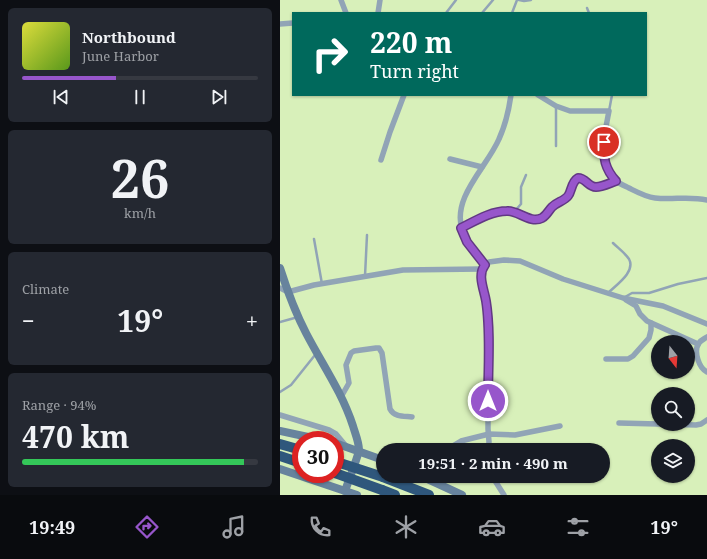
<!DOCTYPE html>
<html lang="en">
<head>
<meta charset="utf-8">
<style>
  :root { --surface:#171b24; --page:#242831; --text:#f1f3f6; --muted:#9ea1a6; --line:#363941; --accent:#9756cb }
  body { margin:0; font-family:"Noto Serif",serif; background:var(--page); color:var(--text); height:100vh; display:flex; flex-direction:column; font-size:15px; white-space:nowrap }
  * { box-sizing:border-box; margin:0 }
  p { font-size:13px; color:var(--muted) }
  .icon { flex:none; width:22px; height:22px; fill:none; stroke:currentColor; stroke-width:2; stroke-linecap:round; stroke-linejoin:round }
  .map { position:relative; flex:1; overflow:hidden }
  .side { display:flex; flex-direction:column; gap:8px; padding:8px; background:#0d0f14; width:280px }
  .side>* { flex:none }
  .top-card { position:absolute; left:12px; top:12px; width:355px; height:84px; border-radius:0px; box-shadow:0 1px 3px #0004; background:#00695c; color:#fff; overflow:hidden }
  .needle { width:26px; rotate:163deg }
  .buttons { position:absolute; left:371px; top:335px; display:grid; gap:8px }
  .buttons a { display:grid; place-items:center; width:44px; height:44px; border-radius:50%; background:var(--surface); box-shadow:0 1px 3px #0004; font-size:20px }
  .speed { position:absolute; left:12px; top:431px; display:flex; gap:8px; font-size:20px; font-weight:700; text-align:center }
  .speed>* { display:grid; place-content:center; width:52px; height:52px; border-radius:50%; background:var(--surface); box-shadow:0 1px 3px #0004; line-height:1 }
  .speed .limit { border:6px solid #d22; background:#fff; color:#111 }
  .pin { position:absolute; display:grid; place-items:center; width:34px; height:34px; color:#fff; margin:-17px; border:2px solid #fff; border-radius:50%; box-shadow:0 1px 4px #0007 }
  .me { position:absolute; width:44px; margin:-22px; rotate:0deg; stroke-linejoin:round; filter:drop-shadow(0 0 3px #0008) }
  .turn { display:flex; align-items:center; gap:14px; height:84px; padding:0 12px; font-size:18px }
  .turn .icon { width:52px; height:52px; stroke-width:2.5 }
  .turn b { display:block; font-size:28px; line-height:34px }
  .big { font-size:30px; font-weight:700; line-height:1.1 }
  .side .card { flex:1; display:flex; flex-direction:column; justify-content:center; gap:6px; min-width:0; padding:0 14px; border-radius:6px; background:var(--page) }
  .side .dial { align-items:center; gap:0 }
  .dial b { font-size:52px; line-height:1 }
  .song { display:flex; align-items:center; gap:12px }
  .cover { width:48px; height:48px; border-radius:6px; background:linear-gradient(135deg,hsl(60 70% 55%),hsl(90 70% 35%)) }
  .played { height:4px; border-radius:2px; background:linear-gradient(90deg,var(--accent) 40%,var(--line) 40%) }
  .keys { display:flex; justify-content:space-around; direction:ltr }
  .heat { display:flex; justify-content:space-between; align-items:center; font-size:22px; direction:ltr }
  .charge { height:6px; border-radius:3px; background:linear-gradient(90deg,#34c759 94%,var(--line) 0) }
  .trip { position:absolute; left:96px; top:443px; width:234px; height:40px; border-radius:20px; background:var(--surface); box-shadow:0 1px 3px #0004; font-weight:700; line-height:40px; text-align:center }
  .tab-bar { display:flex; height:64px; justify-content:space-around; align-items:center; background:#090b0e; color:var(--muted) }
  .tab-bar .icon { width:28px; height:28px }
  .tab-bar .active { color:var(--accent) }
  .tab-bar b { font-size:18px; color:var(--text) }
  main { display:flex; flex:1; min-height:0 }
  .map>svg:first-child { display:block }
  .lines { fill:none; stroke-linecap:round; stroke-linejoin:round }
  .lane { stroke:#91a4b6; stroke-width:2.5 }
  .street { stroke:#91a4b6; stroke-width:5.5 }
  .secondary { stroke:#67839d; stroke-width:8 }
  .highway { stroke:#2f577c; stroke-width:10 }
  .highway-bridge { stroke:#2f577c; stroke-width:10 }
  .route-casing { stroke:#623884; stroke-width:10 }
  .route { stroke:#9756cb; stroke-width:7 }
</style>
</head>
<body>
<main>
<section class="side">
<div class="card">
<div class="song"><i class="cover"></i><div><b>Northbound</b><p>June Harbor</p></div></div>
<div class="played"></div>
<div class="keys"><svg class="icon" aria-label="previous" viewBox="0 0 24 24"><path d="M18 5L8 12l10 7zM5 5v14"/></svg><svg class="icon" aria-label="pause" viewBox="0 0 24 24"><path d="M8 5v14M16 5v14"/></svg><svg class="icon" aria-label="next" viewBox="0 0 24 24"><path d="M6 5l10 7-10 7zM19 5v14"/></svg></div>
</div>
<div class="card dial"><b>26</b><p>km/h</p></div>
<div class="card"><p>Climate</p>
<div class="heat"><a>−</a><b class="big">19°</b><a>+</a></div>
</div>
<div class="card"><p>Range · 94%</p><b class="big">470 km</b><div class="charge"></div></div>
</section>
<div class="map">
<svg width="427" height="495" viewBox="0 0 427 495">
  <rect width="100%" height="100%" fill="#d8f0ba"/>
  <g class="lines">
    <g class="lane">
      <path d="M 239,0 L 244,1 L 251,0"/>
      <path d="M 307,8 L 309,13"/>
      <path d="M 166,13 L 176,0"/>
      <path d="M 202,13 L 213,0"/>
      <path d="M 232,13 L 237,0"/>
      <path d="M 276,107 L 276,146"/>
      <path d="M 329,111 L 332,95"/>
      <path d="M 234,212 L 241,204 L 241,187 L 246,175"/>
      <path d="M 183,227 L 207,216 L 227,211 L 251,219 L 260,219 L 263,217 L 276,204 L 287,198 L 294,182 L 298,178 C 306,178 308,187 316,187 C 322,188 330,183 335,181"/>
      <path d="M 34,239 L 42,284"/>
      <path d="M 85,276 L 87,235"/>
      <path d="M 328,293 C 336,285 356,272 349,259 C 345,253 338,248 333,243"/>
      <path d="M 345,297 L 352,293 L 369,293 L 398,284 L 427,278"/>
      <path d="M 0,322 L 18,317"/>
      <path d="M 0,392 L 11,385 L 35,355"/>
    </g>
    <g class="street">
      <path d="M 61,0 L 66,13"/>
      <path d="M 98,13 L 100,0"/>
      <path d="M 0,24 L 13,23"/>
      <path d="M 258,95 L 276,106 L 290,111 L 329,111 C 325,132 316,166 336,181 C 340,184 345,186 349,188 C 357,192 366,197 375,198 C 392,200 410,196 427,200"/>
      <path d="M 170,159 L 202,167"/>
      <path d="M 101,160 L 110,132 L 124,95"/>
      <path d="M 205,265 C 195,254 186,244 182,229 C 172,197 207,167 219,139 C 225,126 229,109 231,95"/>
      <path d="M 0,288 L 8,292 L 34,285 L 123,270 L 201,269"/>
      <path d="M 346,300 L 356,306 L 360,314 L 367,321 L 418,344"/>
      <path d="M 427,337 C 424,339 421,340 419,343 C 413,351 419,368 427,372"/>
      <path d="M 326,359 L 348,359 L 353,356 L 369,338 L 371,330 L 371,323"/>
      <path d="M 61,397 L 69,383 L 66,365 L 71,353 L 74,351 L 96,348 L 99,348 L 102,353 L 110,409 C 114,417 124,416 132,417"/>
      <path d="M 0,415 L 49,430 L 56,434 L 66,446"/>
      <path d="M 339,423 L 416,425 L 421,424 L 427,420"/>
      <path d="M 166,450 L 181,441 L 209,434 L 235,435 L 280,426"/>
      <path d="M 208,450 L 209,442 L 208,429 L 208,316 L 201,276 L 201,269 L 205,265 L 209,262 L 224,260 L 240,261 L 283,279 L 343,298 L 383,306 L 427,324"/>
      <path d="M 212,476 L 224,495"/>
    </g>
    <g class="secondary">
      <path d="M 0,268 C 7,290 15,312 26,333 C 42,364 62,392 73,426 C 75,433 79,442 79,450 C 78,457 68,482 65,491"/>
      <path d="M 0,431 L 42,440"/>
      <path d="M 55,443 L 103,460"/>
      <path d="M 0,469 L 77,495"/>
      <path d="M 141,476 L 182,495"/>
    </g>
    <g class="highway">
      <path d="M 0,444 L 21,450"/>
      <path d="M 0,456 L 21,463"/>
      <path d="M 103,477 L 149,495"/>
      <path d="M 102,490 L 115,495"/>
    </g>
    <g class="highway-bridge">
      <path d="M 57,462 L 103,477"/>
      <path d="M 55,473 L 102,490"/>
    </g>
  </g>
  <g class="lines">
    <defs>
      <path id="route" d="M 208,401 C 208,369 211,332 206,301 C 204,289 197,275 205,265 L 187,242 L 181,228 C 195,221 211,211 227,211 C 238,210 250,224 262,218 C 267,215 269,210 272,207 C 277,202 284,201 288,196 C 292,191 291,182 298,178 C 306,178 308,187 316,187 C 322,187 330,183 336,181 C 325,169 323,158 324,142"/>
    </defs>
    <use href="#route" class="route-casing"/>
    <use href="#route" class="route"/>
  </g>
</svg>
<div class="buttons">
<a><svg class="needle" viewBox="-14 -14 28 28"><path d="M0-13l5 13h-10z" fill="#e53935"/><path d="M0 13l5-13h-10z" fill="#9ea1a6"/></svg></a>
<a><svg class="icon" aria-label="search" viewBox="0 0 24 24"><circle cx="10" cy="10" r="6"/><path d="M15 15l6 6"/></svg></a>
<a><svg class="icon" aria-label="layers" viewBox="0 0 24 24"><path d="M12 4l9 5-9 5-9-5zM3 14l9 5 9-5"/></svg></a>
</div>
<div class="speed"><div class="limit">30</div></div>
<div class="pin" style="left:324px;top:142px;background:#d93025"><svg class="icon" aria-label="arrive" viewBox="0 0 24 24"><path d="M6 21V4h12l-3 4 3 4H6"/></svg></div>
<svg class="me" style="left:208px;top:401px" viewBox="-20 -20 40 40"><circle r="17" fill="#9756cb" stroke="#fff" stroke-width="3"/><path d="M0-11L8 9 0 5-8 9z" fill="#fff"/></svg>
<div class="trip">19:51 · 2 min · 490 m</div>
<div class="top-card">
<div class="turn"><svg class="icon" aria-label="right" viewBox="0 0 24 24"><path d="M7 20v-9h11M14 6l5 5-5 5"/></svg><div><b>220 m</b>Turn right</div></div>
</div>
</div>
</main>
<nav class="tab-bar">
<b>19:49</b>
<svg class="icon active" aria-label="directions" viewBox="0 0 24 24"><path d="M12 3l9 9-9 9-9-9zM9 14v-3h6M13 9l2 2-2 2"/></svg>
<svg class="icon" aria-label="music" viewBox="0 0 24 24"><path d="M9 18V5l10-2v13"/><circle cx="6" cy="18" r="3"/><circle cx="16" cy="16" r="3"/></svg>
<svg class="icon" aria-label="phone" viewBox="0 0 24 24"><path d="M5 4h4l2 5-3 2q2 4 5 5l2-3 5 2v4C11 20 4 13 5 4z"/></svg>
<svg class="icon" aria-label="climate" viewBox="0 0 24 24"><path d="M12 3v18M4 7l16 10M4 17L20 7"/></svg>
<svg class="icon" aria-label="car" viewBox="0 0 24 24"><path d="M5 17H2v-5l4-1 3-4h7l3 4 3 1v5h-3M9 17h6M6 11h13"/><circle cx="7" cy="17" r="2"/><circle cx="17" cy="17" r="2"/></svg>
<svg class="icon" aria-label="filters" viewBox="0 0 24 24"><path d="M4 7h16M4 17h16"/><circle cx="9" cy="7" r="2"/><circle cx="15" cy="17" r="2"/></svg>
<b>19°</b>
</nav>
</body>
</html>
